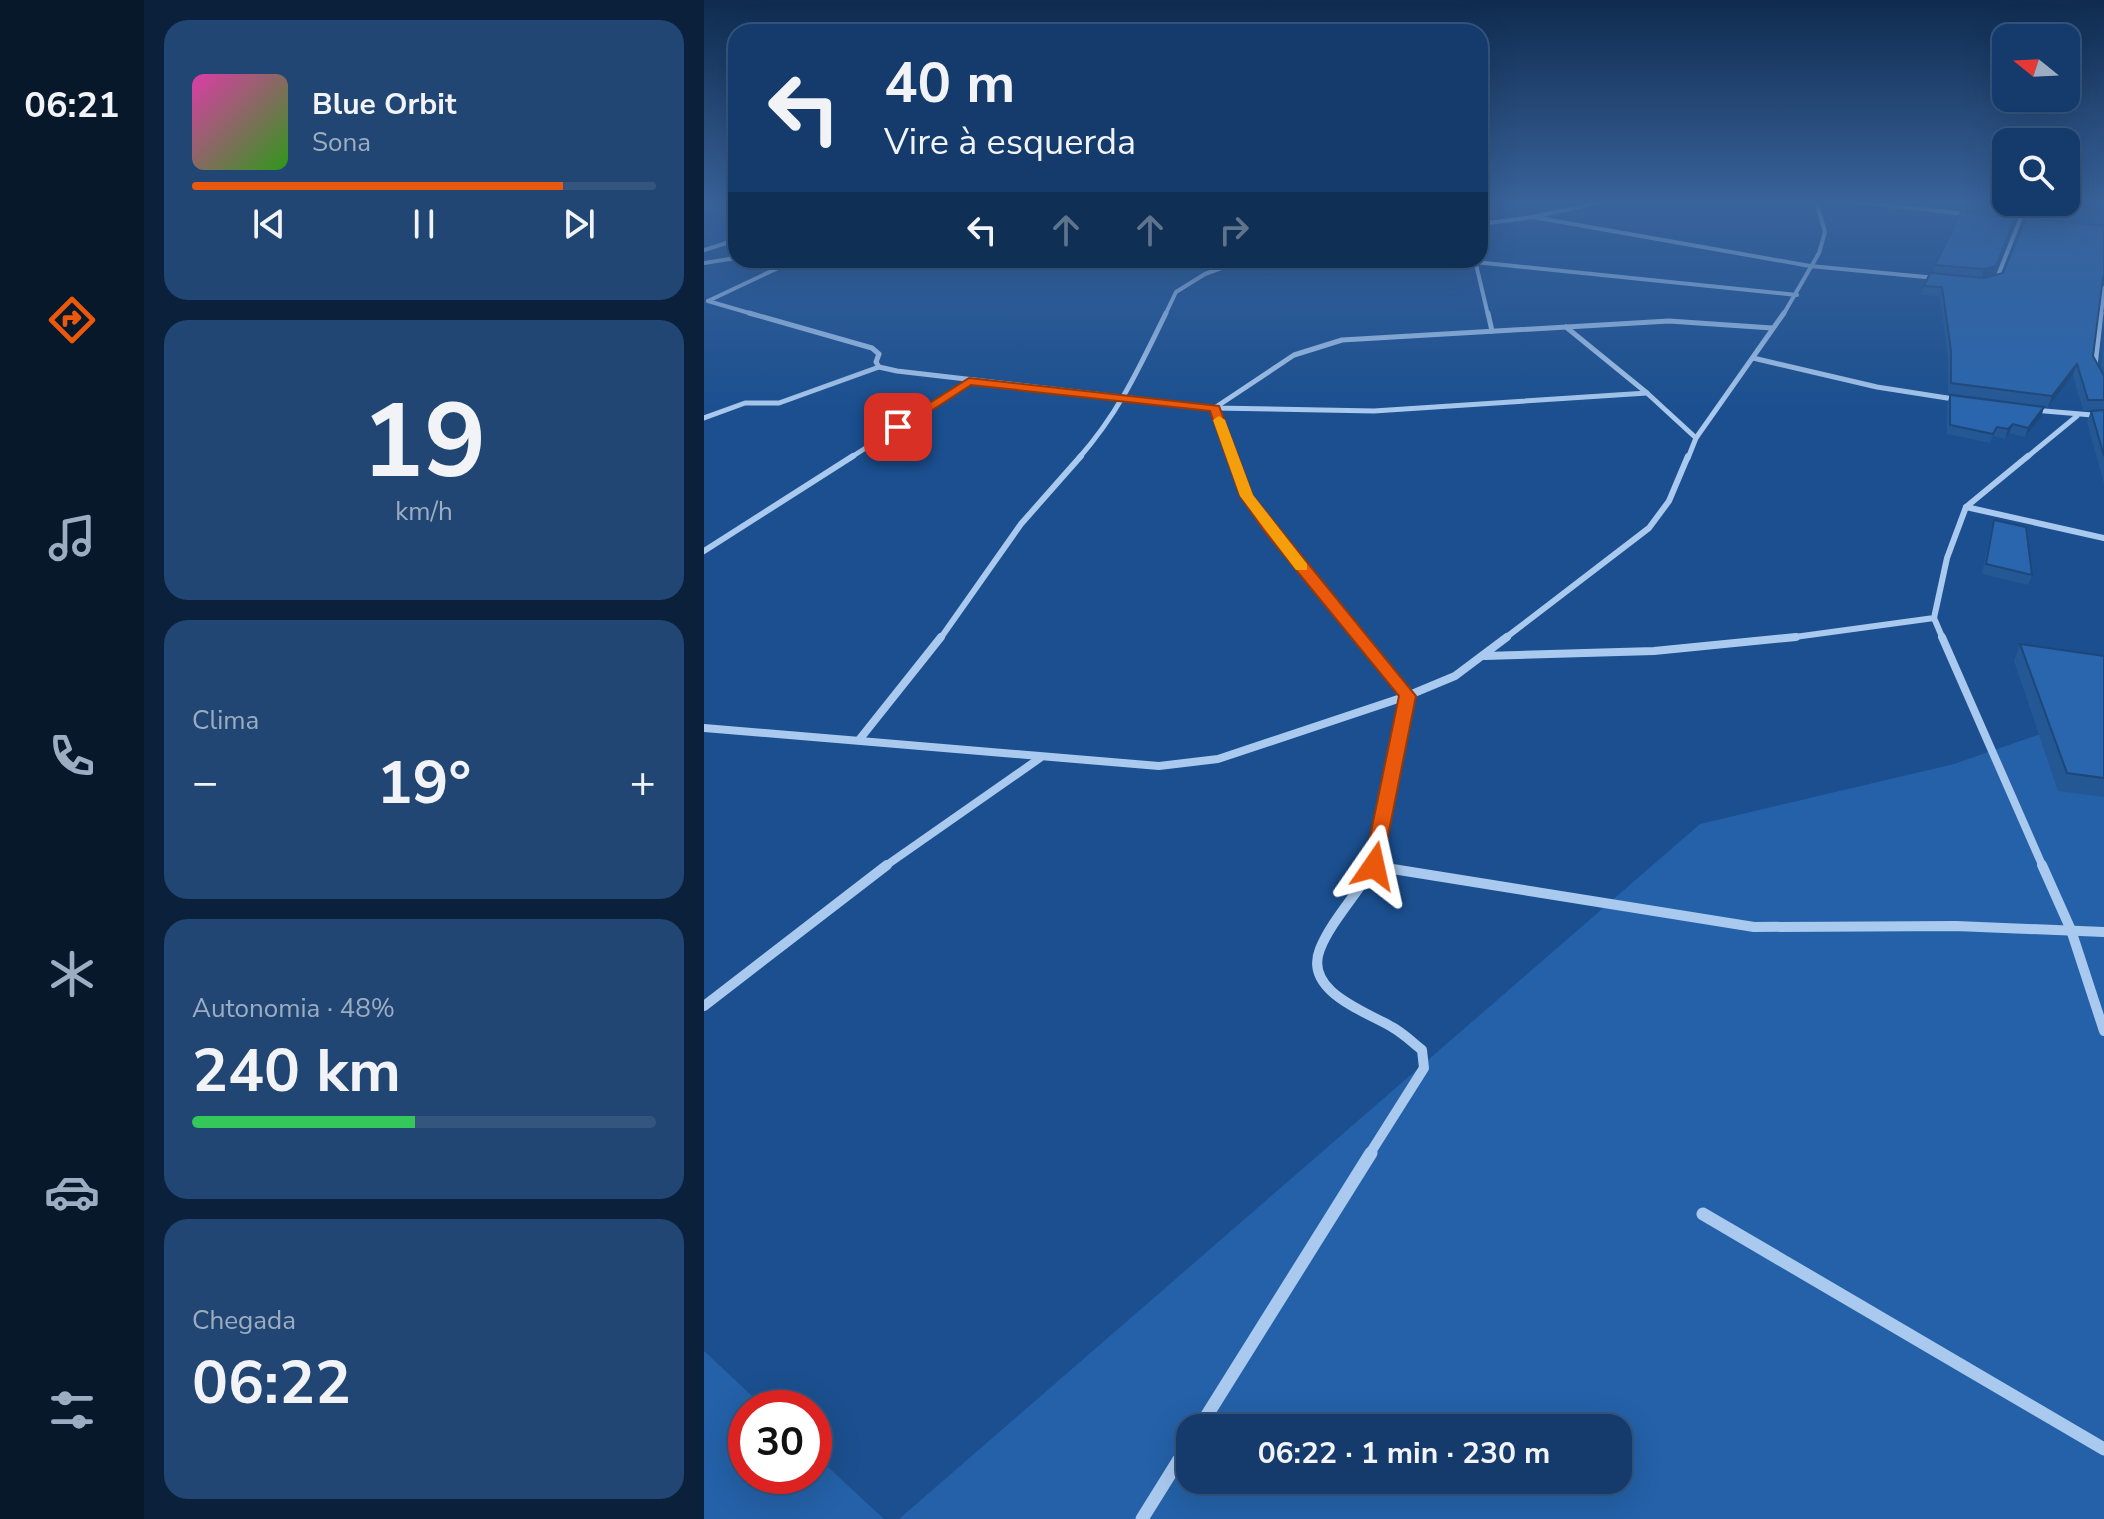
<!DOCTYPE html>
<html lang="pt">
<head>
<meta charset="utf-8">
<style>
  :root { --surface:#143b6b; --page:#214673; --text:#f1f3f6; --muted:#9dadc1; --line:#33557e; --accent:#ea580c }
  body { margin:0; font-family:"Nunito Sans",sans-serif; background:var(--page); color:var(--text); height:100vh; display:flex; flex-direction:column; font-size:30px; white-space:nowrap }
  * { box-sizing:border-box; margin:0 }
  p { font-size:26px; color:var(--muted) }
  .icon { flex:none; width:44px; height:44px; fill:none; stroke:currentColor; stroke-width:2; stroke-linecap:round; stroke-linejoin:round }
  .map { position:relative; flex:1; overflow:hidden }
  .panel { display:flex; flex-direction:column; gap:20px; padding:20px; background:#0b203b; width:560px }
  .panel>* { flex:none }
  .top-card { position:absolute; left:24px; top:24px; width:760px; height:244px; border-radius:24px; box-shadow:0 8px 32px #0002,0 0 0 2px var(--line); background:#143b6b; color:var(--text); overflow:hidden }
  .needle { width:52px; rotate:288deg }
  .fabs { position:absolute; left:1288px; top:24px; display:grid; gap:16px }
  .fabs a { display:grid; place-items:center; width:88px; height:88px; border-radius:16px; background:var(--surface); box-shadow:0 8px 32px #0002,0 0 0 2px var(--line); font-size:40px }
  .speed { position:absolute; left:24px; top:1390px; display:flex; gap:16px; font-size:40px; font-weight:700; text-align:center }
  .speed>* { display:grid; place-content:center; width:104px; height:104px; border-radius:50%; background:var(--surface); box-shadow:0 8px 32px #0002,0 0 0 2px var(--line); line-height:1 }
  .speed .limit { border:12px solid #d22; background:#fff; color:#111 }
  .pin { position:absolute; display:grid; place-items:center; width:68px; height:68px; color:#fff; margin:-34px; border-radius:16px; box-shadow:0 4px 12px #0006 }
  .me { position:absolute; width:88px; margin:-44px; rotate:11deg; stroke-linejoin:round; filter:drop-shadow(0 0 6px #0008) }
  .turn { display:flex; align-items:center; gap:28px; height:168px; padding:0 24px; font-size:36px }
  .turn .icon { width:104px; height:104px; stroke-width:2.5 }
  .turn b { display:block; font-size:56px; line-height:68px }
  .lanes { display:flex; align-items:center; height:76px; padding:0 24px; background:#0003; justify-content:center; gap:40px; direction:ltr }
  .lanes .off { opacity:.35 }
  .big { font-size:60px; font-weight:700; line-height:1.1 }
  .panel .card { flex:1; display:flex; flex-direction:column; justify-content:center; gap:12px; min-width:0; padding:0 28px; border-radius:24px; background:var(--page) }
  .panel .dial { align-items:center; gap:0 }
  .dial b { font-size:104px; line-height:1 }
  .song { display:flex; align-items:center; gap:24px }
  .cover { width:96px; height:96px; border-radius:12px; background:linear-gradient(135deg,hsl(320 70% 55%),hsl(110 70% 35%)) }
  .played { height:8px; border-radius:4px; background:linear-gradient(90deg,var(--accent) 80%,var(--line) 80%) }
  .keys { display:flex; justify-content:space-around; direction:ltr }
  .heat { display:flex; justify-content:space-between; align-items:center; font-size:44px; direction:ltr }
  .charge { height:12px; border-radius:6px; background:linear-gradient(90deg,#34c759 48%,var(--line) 0) }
  .trip { position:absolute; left:472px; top:1414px; width:456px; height:80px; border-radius:24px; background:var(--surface); box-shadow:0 8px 32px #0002,0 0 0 2px var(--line); font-weight:700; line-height:80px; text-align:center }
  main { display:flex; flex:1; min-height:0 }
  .menu { display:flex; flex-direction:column; width:144px; justify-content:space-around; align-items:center; background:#08182b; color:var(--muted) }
  .menu .icon { width:56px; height:56px }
  .menu .current { color:var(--accent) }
  .menu b { font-size:36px; color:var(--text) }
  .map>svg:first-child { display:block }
  .green { fill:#2461a8; fill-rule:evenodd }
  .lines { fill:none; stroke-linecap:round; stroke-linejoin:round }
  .street-far5 { stroke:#a9c9ee; stroke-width:4 }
  .street-far4 { stroke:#a9c9ee; stroke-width:5 }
  .street-far3 { stroke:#a9c9ee; stroke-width:6 }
  .street-far2 { stroke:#a9c9ee; stroke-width:8 }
  .street-far1 { stroke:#a9c9ee; stroke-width:10 }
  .street { stroke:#a9c9ee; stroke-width:13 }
  .wall { fill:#245895 }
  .shaded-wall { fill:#1d4779 }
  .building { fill:#2a66ad; stroke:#1d4779; stroke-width:2 }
  .route { fill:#ea580c; stroke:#983908; stroke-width:2 }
  .slow { fill:#f59e0b }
</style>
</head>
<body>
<main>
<nav class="menu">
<b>06:21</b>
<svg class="icon current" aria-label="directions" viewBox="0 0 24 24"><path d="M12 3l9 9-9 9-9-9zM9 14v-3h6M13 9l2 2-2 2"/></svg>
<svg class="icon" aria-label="music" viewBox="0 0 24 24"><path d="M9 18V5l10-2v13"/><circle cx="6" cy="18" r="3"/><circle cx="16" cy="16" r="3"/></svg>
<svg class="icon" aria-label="phone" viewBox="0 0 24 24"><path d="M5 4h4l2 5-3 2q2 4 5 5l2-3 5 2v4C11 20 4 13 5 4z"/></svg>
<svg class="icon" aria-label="climate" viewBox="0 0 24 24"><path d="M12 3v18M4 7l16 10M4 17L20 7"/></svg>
<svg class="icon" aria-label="car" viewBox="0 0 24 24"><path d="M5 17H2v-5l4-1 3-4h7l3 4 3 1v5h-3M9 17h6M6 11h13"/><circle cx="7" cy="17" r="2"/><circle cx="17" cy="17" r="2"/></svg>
<svg class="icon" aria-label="filters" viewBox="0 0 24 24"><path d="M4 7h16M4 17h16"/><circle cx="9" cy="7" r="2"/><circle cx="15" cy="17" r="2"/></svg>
</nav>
<section class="panel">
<div class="card">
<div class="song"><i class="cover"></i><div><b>Blue Orbit</b><p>Sona</p></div></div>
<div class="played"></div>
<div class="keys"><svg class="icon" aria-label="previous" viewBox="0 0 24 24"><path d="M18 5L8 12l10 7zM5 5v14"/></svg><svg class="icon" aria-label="pause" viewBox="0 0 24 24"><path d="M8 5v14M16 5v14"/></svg><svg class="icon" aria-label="next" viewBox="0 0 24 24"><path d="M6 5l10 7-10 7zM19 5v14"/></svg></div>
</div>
<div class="card dial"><b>19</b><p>km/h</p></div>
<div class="card"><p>Clima</p>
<div class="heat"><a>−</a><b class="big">19°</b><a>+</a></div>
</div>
<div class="card"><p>Autonomia · 48%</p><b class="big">240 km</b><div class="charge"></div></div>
<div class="card"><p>Chegada</p><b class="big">06:22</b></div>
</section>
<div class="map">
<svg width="1400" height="1519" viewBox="0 0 1400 1519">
  <rect width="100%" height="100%" fill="#1b4f8f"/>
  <g class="green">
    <path d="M 1400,712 L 1400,1519 L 195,1519 L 996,824 L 1250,764 ZM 486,1428 L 914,1428 L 914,1480 L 486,1480 Z"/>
    <path d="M 0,1351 L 61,1408 L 42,1408 L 42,1476 L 110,1476 L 110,1454 L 180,1519 L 0,1519 Z"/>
  </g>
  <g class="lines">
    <g class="street-far5">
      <path d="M 1142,201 L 1264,214"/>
      <path d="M 829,217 L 1106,266 L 1232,278"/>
      <path d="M 776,224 L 829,217 L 902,201"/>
      <path d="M 0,250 L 32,240"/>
      <path d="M 771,260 L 784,315"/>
      <path d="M 771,262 L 1093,295"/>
      <path d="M 0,263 L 32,258"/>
      <path d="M 1289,279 L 1293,278 L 1316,220"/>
      <path d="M 4,301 L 52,315"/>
      <path d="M 4,301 L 91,260"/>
      <path d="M 461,315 L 472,292 L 501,274 L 539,260"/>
      <path d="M 1079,315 L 1115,253 L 1121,232 L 1112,201"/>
      <path d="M 1397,315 L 1400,288"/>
    </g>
    <g class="street-far4">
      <path d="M 45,313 L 168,348 L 175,354 L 172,362 L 175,367 L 193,371 L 511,408 L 670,411 L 943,393"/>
      <path d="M 784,313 L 788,331"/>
      <path d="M 1397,313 L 1391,366 L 1400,384"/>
      <path d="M 862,327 L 943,393 L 992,438"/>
      <path d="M 1049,358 L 1173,387 L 1256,400"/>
      <path d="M 512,407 L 590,355 L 638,340 L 965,321 L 1068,328"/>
      <path d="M 511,408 L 529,458"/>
      <path d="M 1329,410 L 1400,416"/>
      <path d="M 0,418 L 41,403 L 75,403 L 175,367"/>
      <path d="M 146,458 L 265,382"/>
      <path d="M 375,458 C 416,411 435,368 462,313"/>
      <path d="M 984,458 L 992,438 L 1080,313"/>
      <path d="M 1322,458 L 1373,416"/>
    </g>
    <g class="street-far3">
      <path d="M 528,456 L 543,496 L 566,529 L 656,639"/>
      <path d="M 1324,456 L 1262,507 L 1400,538"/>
      <path d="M 0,551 L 149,456"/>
      <path d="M 1230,618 L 1239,639"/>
      <path d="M 236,639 L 317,524 L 377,456"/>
      <path d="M 800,639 L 945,528 L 965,501 L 984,456"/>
      <path d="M 1076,639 L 1230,618 L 1243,558 L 1262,507"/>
    </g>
    <g class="street-far2">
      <path d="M 654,637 L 703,696"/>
      <path d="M 1238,637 L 1339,867"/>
      <path d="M 781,656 L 950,651 L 1092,637"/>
      <path d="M 0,728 L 455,766 L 514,759 L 703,696 L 751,676 L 803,637"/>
      <path d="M 155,740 L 237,637"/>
      <path d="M 670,866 L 676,867"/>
      <path d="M 180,867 L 336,758"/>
      <path d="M 669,867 L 703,696"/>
    </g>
    <g class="street-far1">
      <path d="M 1338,865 L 1367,930 L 1400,1031"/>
      <path d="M 670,866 L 1050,927 L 1252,926 L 1400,932"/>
      <path d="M 0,1006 L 183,865"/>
      <path d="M 665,1155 L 720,1068 L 718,1050 C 708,1042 699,1033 688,1027 C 661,1011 599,991 616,949 C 627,921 655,892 670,865"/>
    </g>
    <g class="street">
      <path d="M 999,1214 L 1400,1449"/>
      <path d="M 495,1428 L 667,1153"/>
      <path d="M 438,1519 L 486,1442"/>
    </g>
  </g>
  <g class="wall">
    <path d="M 1203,200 L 1302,200 L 1362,202 L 1325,217 Z"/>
    <path d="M 1309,225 L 1289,274 L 1278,277 L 1229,272 L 1231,265 Z"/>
    <path d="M 1280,278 L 1398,285 L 1389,356 L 1400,376 L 1400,484 L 1383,422 L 1387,411 L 1392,411 L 1379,410 L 1369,375 L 1344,407 L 1244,393 L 1244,360 L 1236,296 L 1217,295 L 1220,286 Z"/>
    <path d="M 1400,334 L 1400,372 L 1397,365 Z"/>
    <path d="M 1246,395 L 1340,407 L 1337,417 L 1321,437 L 1305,433 L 1301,439 L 1289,436 L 1286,443 L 1243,434 L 1243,404 Z"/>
    <path d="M 1290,520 L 1328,575 L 1324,585 L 1278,574 L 1287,530 Z"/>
    <path d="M 1316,644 L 1400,656 L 1400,797 L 1354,791 L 1310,661 Z"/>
  </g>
  <g class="shaded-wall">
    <path d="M 1362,200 L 1371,200 L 1325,217 L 1327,210 L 1349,202 L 1362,202 Z"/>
    <path d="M 1309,225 L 1289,274 L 1278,277 L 1280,269 Z"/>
    <path d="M 1373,364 L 1369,375 L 1344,407 L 1348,396 Z"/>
    <path d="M 1340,407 L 1337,417 L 1321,437 L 1324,428 Z"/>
    <path d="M 1309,424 L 1305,433 L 1301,439 L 1304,429 Z"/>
  </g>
  <g class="building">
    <path d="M 1258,200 L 1302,200 L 1302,202 L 1349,202 L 1327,210 Z"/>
    <path d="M 1257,212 L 1311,218 L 1292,266 L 1280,269 L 1231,265 Z"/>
    <path d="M 1322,218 L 1400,226 L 1400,277 L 1399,277 L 1389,356 L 1400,376 L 1400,400 L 1384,400 L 1373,364 L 1348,396 L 1247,383 L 1247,350 L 1238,287 L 1220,286 L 1226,273 L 1280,278 L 1299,273 Z"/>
    <path d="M 1246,395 L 1340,407 L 1324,428 L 1309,424 L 1304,429 L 1293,427 L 1289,434 L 1246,425 Z"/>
    <path d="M 1400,410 L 1400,456 L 1387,411 Z"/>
    <path d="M 1290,520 L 1322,527 L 1328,575 L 1282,564 Z"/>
    <path d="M 1316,644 L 1400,656 L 1400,778 L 1363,773 Z"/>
  </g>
  <linearGradient id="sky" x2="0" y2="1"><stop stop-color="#0f2b4f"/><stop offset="0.49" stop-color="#39639b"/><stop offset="1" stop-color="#39639b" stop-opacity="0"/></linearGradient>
  <rect width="1400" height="413" fill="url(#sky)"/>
  <path class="route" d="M 265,378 L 515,406 L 549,496 L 712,696 L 677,871 L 663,871 L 660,866 L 695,696 L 561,532 L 536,496 L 506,411 L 267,385 L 199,429 L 188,427 Z"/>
  <path class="slow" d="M 515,416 L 521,420 L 549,495 L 603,564 L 603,570 L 592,570 L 536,496 L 509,420 Z"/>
</svg>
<div class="fabs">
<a><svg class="needle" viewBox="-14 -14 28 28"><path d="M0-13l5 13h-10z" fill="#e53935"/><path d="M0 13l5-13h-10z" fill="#9dadc1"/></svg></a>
<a><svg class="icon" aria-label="search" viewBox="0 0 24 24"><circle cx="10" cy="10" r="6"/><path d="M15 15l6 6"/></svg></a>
</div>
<div class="speed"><div class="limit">30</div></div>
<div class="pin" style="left:194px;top:427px;background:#d93025"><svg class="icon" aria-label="arrive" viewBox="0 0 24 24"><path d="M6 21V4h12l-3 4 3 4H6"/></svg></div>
<svg class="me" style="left:670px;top:866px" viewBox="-20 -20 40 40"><path d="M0-17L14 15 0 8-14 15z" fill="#ea580c" stroke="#fff" stroke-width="4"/></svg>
<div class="trip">06:22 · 1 min · 230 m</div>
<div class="top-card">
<div class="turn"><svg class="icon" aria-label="left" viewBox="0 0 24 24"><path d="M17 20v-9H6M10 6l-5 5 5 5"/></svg><div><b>40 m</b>Vire à esquerda</div></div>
<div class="lanes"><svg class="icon" aria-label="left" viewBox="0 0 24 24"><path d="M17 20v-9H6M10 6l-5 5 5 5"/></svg><svg class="icon off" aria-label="ahead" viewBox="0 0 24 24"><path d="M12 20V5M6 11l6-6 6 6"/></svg><svg class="icon off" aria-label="ahead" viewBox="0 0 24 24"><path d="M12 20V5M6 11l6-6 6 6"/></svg><svg class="icon off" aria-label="right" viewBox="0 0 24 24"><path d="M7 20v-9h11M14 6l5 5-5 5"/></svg></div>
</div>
</div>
</main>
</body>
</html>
